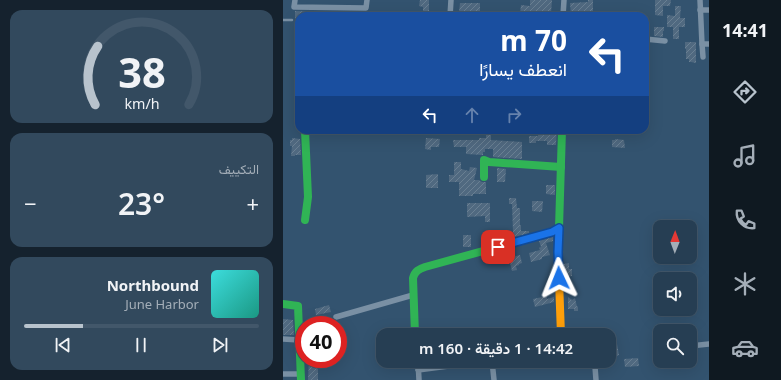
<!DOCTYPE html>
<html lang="ar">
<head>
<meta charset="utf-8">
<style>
  :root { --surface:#263e53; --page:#32495d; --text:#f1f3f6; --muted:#a4aeb8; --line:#42576a; --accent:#b8c3cd }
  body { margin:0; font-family:"Noto Sans",Vazirmatn,sans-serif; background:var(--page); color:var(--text); direction:rtl; height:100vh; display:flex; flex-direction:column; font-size:15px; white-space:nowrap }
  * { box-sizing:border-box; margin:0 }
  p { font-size:13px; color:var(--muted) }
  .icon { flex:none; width:22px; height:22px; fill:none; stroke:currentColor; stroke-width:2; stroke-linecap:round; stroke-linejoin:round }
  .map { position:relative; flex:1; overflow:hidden; direction:ltr }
  .drawer { display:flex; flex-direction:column; gap:10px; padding:10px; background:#15222e; width:283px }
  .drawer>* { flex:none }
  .top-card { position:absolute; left:12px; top:12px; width:354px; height:122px; border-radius:12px; box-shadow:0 4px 16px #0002,0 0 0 1px var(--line); direction:rtl; background:#1a4fa0; color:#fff; overflow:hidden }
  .needle { width:26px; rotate:1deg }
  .controls { position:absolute; left:370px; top:220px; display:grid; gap:8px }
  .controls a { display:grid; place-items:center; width:44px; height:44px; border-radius:8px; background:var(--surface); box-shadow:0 4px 16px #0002,0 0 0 1px var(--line); font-size:20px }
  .speed { position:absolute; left:12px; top:316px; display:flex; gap:8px; font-size:20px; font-weight:700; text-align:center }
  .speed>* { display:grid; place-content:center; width:52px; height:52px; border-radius:50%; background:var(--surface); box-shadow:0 4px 16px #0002,0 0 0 1px var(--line); line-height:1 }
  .speed .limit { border:6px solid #d22; background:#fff; color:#111 }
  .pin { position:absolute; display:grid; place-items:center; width:34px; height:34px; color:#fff; margin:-17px; border-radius:8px; box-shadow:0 2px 6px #0006 }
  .me { position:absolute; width:44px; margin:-22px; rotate:358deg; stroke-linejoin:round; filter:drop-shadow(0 0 3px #0008) }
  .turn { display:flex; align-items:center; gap:14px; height:84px; padding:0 16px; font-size:18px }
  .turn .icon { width:52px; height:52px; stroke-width:2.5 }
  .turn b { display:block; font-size:28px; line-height:34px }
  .lanes { display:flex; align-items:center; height:38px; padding:0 16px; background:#0003; justify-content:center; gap:20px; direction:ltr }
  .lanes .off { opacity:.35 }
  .big { font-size:30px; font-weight:600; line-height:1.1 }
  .drawer .tile { flex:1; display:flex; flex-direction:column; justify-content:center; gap:6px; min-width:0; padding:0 14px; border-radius:12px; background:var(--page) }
  .drawer .dial { align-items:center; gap:0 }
  .dial svg { height:104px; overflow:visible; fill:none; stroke:var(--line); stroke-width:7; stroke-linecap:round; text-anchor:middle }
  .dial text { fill:var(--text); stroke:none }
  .song { display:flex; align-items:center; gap:12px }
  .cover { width:48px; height:48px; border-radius:6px; background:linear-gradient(135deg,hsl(180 70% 55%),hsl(170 70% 35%)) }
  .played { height:4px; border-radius:2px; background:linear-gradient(90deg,var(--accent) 25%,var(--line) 25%) }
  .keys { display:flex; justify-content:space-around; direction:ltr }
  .heat { display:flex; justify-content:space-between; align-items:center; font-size:22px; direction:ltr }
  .trip { position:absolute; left:93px; top:328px; width:240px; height:40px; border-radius:12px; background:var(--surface); box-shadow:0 4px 16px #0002,0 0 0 1px var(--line); font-weight:600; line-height:40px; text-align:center; direction:rtl }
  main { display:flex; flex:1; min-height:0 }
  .menu { display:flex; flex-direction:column; width:72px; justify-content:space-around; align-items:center; background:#0f1921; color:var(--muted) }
  .menu .icon { width:28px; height:28px }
  .menu .current { color:var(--accent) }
  .menu b { font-size:18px; color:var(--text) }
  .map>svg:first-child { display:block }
  .building { fill:url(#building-hatch) }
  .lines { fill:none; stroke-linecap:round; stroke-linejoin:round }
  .lane { stroke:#7a90a4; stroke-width:2.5 }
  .street { stroke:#7a90a4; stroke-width:5.5 }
  .fast { stroke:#30b455; stroke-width:8 }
  .slow { stroke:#ff9f0a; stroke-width:8 }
  .route-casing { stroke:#114b97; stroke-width:10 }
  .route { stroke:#1a73e8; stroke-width:7 }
</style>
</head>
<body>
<main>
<nav class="menu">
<b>14:41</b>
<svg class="icon current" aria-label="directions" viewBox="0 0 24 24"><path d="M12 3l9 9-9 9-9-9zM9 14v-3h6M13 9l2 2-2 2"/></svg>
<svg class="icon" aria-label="music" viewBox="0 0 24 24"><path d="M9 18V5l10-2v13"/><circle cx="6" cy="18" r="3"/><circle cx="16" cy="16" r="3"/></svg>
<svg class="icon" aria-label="phone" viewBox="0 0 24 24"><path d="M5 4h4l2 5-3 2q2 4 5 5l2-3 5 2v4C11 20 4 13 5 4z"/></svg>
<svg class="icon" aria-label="climate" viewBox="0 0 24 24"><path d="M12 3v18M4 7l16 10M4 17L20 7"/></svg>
<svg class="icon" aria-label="car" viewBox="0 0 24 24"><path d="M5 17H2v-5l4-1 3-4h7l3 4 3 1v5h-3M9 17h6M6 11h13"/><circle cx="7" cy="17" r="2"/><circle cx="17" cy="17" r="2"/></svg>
</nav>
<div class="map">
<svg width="426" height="380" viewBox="0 0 426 380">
  <defs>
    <pattern id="building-hatch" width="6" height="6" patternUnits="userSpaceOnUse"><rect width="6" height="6" fill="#506980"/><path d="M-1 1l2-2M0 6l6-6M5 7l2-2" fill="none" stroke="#6a8093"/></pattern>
  </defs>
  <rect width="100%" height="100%" fill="#33536f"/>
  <g class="building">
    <path d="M 137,0 L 146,0 L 146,16 L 140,16 L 140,7 L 136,6 Z"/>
    <path d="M 247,0 L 269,0 L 268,13 L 260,13 L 260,15 L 256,15 L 256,13 L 243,13 L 243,14 L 237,14 L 238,5 L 247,6 Z"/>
    <path d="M 305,0 L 310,0 L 310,16 L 296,16 L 296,15 L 288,15 L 287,3 L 305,2 Z"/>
    <path d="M 372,0 L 388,0 L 387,6 L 380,6 L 380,16 L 372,15 Z"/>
    <path d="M 177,3 L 197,3 L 197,12 L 176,12 Z"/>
    <path d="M 392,6 L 398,6 L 397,18 L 402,18 L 402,27 L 396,27 L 396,39 L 390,39 L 390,27 L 384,27 L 384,15 L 392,16 Z"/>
    <path d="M 12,11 L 39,12 L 39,16 L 16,16 L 16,23 L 12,23 Z"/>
    <rect x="55" y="12" width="27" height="4"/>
    <path d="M 371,27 L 381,27 L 381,31 L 380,31 L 380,37 L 371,36 Z"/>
    <path d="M 402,42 L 413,42 L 413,63 L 408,62 L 406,62 L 406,59 L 403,59 L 403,49 L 402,49 Z"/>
    <path d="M 203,130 L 208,130 L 208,140 L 239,142 L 239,159 L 210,157 L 210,149 L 202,149 L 202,152 L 200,152 L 200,155 L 183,154 L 183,147 L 171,147 L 170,140 L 196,140 L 196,138 L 203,138 Z"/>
    <path d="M 255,130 L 274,130 L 273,145 L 264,145 L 264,141 L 253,141 L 253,143 L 246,143 L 246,136 L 255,136 Z"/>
    <path d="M 9,138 L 17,139 L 18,155 L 12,155 L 12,156 L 8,156 L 9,146 L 7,146 L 7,140 L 9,140 Z"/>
    <path d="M 143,138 L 157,139 L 156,147 L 148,147 L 148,150 L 142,149 Z"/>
    <path d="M 332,139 L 341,140 L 342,148 L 329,147 L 329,140 L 332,140 Z"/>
    <path d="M 171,162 L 178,162 L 178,169 L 186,171 L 187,167 L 194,168 L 191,180 L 196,180 L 199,182 L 203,182 L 203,194 L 190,194 L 190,196 L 176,196 L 176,182 L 166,182 L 166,175 L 171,175 Z"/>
    <path d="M 214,168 L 223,169 L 222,182 L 214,182 Z"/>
    <path d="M 155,174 L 155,188 L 143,188 L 143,175 Z"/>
    <path d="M 263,185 L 272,185 L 272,195 L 263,194 Z"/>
    <path d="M 226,198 L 233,198 L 234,208 L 237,208 L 237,225 L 238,225 L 238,231 L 246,231 L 246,233 L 232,237 L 230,232 L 229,204 L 226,204 Z"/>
    <path d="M 249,201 L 260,201 L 259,212 L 249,211 Z"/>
    <path d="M 184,203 L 207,203 L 207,222 L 202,222 L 202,216 L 184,217 Z"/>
    <rect x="180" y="235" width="8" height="12"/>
    <path d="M 270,237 L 270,241 L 263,243 L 267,255 L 259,257 L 259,259 L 248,262 L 246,253 L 257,250 L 256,248 L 258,247 L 256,241 Z"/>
    <path d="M 237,255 L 239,263 L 236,264 L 236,265 L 233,266 L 234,270 L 229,271 L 226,258 Z"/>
    <path d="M 286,263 L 286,269 L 289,269 L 289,276 L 281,277 L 281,264 Z"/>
    <path d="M 264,296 L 264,299 L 271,297 L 271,302 L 252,307 L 250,299 Z"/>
    <path d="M 285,297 L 289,300 L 292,298 L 294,307 L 295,306 L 295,311 L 291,311 L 291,309 L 285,309 Z"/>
    <path d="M 46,305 L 48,312 L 33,315 L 32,309 Z"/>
    <path d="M 0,319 L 10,320 L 11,335 L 0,335 Z"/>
    <path d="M 334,344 L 336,355 L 327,358 L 326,347 L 327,345 Z"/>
    <path d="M 355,358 L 356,366 L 342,367 L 341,359 Z"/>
    <path d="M 26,359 L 31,359 L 31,364 L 35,364 L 35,380 L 25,380 Z"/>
  </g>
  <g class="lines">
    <path class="lane" d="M 0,20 L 9,20"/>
    <g class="street">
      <path d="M 12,0 L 11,7 L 83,8 L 84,0"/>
      <path d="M 417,0 L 419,44 L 420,57"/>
      <path d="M 417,10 L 426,10"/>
      <path d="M 167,16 L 168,0"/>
      <path d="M 280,16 L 281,0"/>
      <path d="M 362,39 L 382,41"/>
      <path d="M 419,44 L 426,44"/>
      <path d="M 53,317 L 130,295"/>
      <path d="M 0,339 L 16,340"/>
      <path d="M 407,346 L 426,344"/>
      <path d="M 372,350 L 377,349"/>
      <path d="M 135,361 L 136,380"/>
      <path d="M 209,361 L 211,380"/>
      <path d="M 279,361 L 280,365 L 284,366 L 305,361"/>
      <path d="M 312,367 L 313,380"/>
      <path d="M 135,370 L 204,361"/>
      <path d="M 0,374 L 18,374"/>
    </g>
    <g class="fast">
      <path d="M 22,130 L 25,197 L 22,220"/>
      <path d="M 201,177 L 201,160 L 206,162 L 278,167"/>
      <path d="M 0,304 L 15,306 L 18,380"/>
      <path d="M 132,335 L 130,278 C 132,271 136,269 142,267 L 269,232 L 276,228 L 279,130"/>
    </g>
    <path class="slow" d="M 276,228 L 275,252 L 278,335"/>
  </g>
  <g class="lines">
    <defs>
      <path id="route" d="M 215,247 L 269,232 L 276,228 L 275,252 L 276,278"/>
    </defs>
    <use href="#route" class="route-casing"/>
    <use href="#route" class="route"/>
  </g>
</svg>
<div class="controls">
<a><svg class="needle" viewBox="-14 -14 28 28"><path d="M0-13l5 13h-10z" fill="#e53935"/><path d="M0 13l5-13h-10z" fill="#a4aeb8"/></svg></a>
<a><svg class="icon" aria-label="sound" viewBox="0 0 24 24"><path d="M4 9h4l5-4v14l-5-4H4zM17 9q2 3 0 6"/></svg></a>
<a><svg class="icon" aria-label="search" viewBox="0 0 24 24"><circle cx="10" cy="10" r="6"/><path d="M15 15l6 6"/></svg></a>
</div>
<div class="speed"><div class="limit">40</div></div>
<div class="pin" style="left:215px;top:247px;background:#d93025"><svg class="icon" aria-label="arrive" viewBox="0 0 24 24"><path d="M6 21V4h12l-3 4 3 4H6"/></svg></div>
<svg class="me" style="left:276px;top:278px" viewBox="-20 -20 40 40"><path d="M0-17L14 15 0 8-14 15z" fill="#1a73e8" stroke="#fff" stroke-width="4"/></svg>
<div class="trip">14:42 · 1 دقيقة · 160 m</div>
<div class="top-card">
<div class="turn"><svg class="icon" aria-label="left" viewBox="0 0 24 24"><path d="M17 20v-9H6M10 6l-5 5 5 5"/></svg><div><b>70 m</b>انعطف يسارًا</div></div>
<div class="lanes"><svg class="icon" aria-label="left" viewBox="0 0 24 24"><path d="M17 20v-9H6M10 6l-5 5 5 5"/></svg><svg class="icon off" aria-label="ahead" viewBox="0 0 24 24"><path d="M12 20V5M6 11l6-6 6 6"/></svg><svg class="icon off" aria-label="right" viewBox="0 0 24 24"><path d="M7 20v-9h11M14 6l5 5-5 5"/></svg></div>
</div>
</div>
<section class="drawer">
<div class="tile dial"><svg viewBox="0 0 100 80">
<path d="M14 69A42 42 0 1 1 86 69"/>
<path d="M14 69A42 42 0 0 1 16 24" stroke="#b8c3cd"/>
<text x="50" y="56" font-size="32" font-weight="700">38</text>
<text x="50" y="72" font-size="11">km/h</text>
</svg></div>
<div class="tile"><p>التكييف</p>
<div class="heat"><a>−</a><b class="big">23°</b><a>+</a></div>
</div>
<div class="tile">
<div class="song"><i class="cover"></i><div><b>Northbound</b><p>June Harbor</p></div></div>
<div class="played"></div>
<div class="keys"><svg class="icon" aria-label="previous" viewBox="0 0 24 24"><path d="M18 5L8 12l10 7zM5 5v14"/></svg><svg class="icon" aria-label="pause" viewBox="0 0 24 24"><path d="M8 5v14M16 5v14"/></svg><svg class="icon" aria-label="next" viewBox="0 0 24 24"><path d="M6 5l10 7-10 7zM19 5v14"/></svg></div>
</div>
</section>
</main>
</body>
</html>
